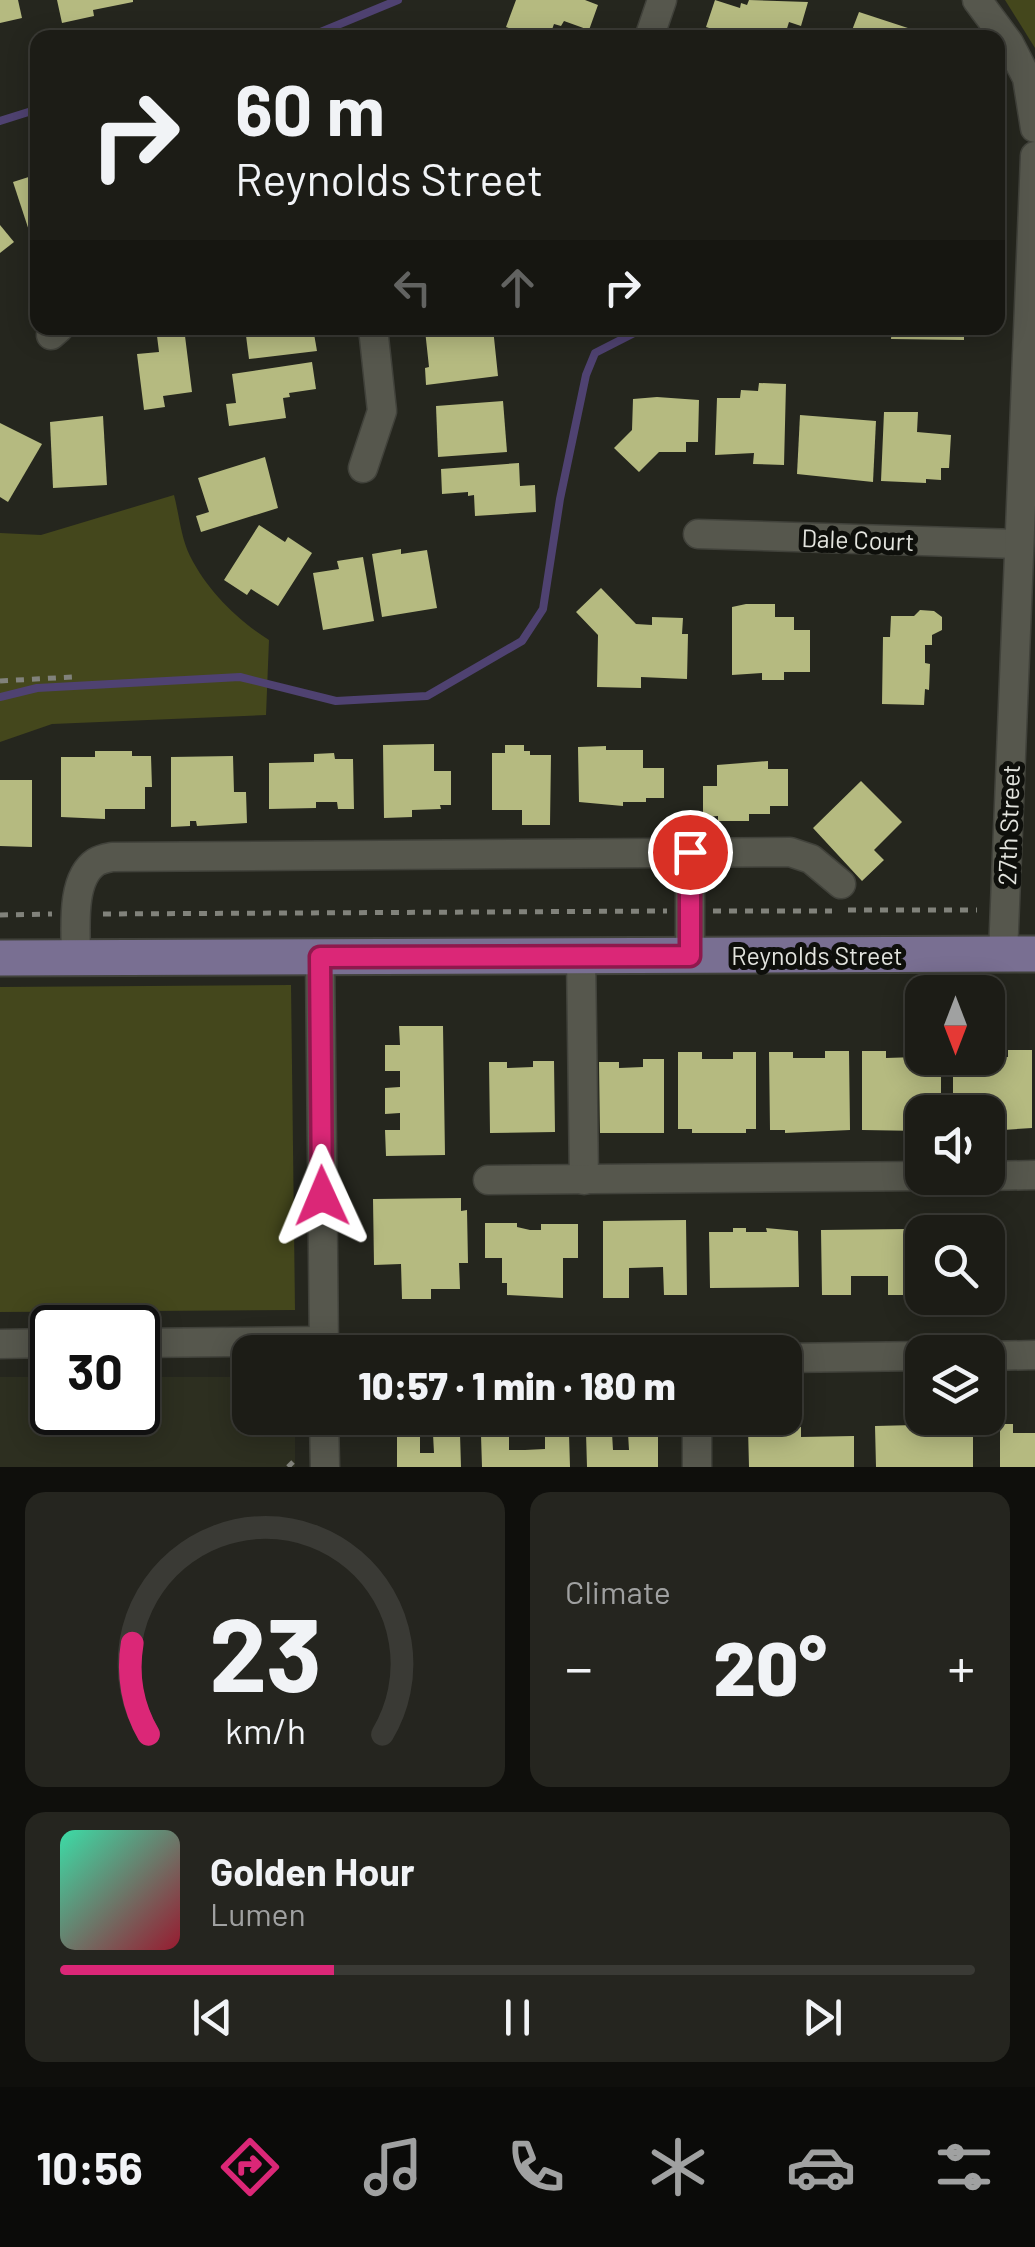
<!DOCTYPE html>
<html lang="en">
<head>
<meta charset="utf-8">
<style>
  :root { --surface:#1c1c16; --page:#25251f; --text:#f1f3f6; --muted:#a0a1a1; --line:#3a3a35; --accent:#db2777 }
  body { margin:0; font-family:Barlow,sans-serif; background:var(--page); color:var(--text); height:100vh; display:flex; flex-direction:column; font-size:38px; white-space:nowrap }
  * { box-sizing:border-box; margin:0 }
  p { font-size:32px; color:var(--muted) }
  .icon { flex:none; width:55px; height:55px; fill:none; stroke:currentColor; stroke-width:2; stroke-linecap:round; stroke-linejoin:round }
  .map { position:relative; height:1467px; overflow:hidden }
  .drawer { display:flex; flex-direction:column; gap:25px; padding:25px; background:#0f0f0c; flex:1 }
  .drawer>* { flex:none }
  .top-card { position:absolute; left:30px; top:30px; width:975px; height:305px; border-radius:20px; box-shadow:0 5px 25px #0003,0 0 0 2px var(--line); background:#1c1c16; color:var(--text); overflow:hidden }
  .needle { width:65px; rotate:180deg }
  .tools { position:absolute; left:905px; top:975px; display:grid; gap:20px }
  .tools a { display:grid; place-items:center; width:100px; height:100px; border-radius:20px; background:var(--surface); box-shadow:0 5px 25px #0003,0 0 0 2px var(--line); font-size:50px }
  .speed { position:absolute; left:30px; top:1305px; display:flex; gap:20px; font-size:50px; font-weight:700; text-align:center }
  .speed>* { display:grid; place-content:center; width:130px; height:130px; border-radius:50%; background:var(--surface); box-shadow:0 5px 25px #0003,0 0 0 2px var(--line); line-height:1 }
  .speed .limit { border:5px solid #111; border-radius:15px; background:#fff; color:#111 }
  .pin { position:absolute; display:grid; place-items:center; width:85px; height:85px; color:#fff; margin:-42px; border:5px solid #fff; border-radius:50%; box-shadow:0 2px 10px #0007 }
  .me { position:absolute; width:110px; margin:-55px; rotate:359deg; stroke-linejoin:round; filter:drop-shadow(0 0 8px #0008) }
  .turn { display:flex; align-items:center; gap:35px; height:210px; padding:0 40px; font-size:45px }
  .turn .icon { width:130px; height:130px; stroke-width:2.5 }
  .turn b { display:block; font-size:70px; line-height:85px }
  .lanes { display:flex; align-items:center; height:95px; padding:0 40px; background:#0003; justify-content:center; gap:50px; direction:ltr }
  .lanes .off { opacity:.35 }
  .big { font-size:75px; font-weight:800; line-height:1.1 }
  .drawer .card { flex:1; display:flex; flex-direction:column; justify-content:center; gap:15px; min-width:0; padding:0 35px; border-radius:20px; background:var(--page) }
  .drawer .dial { align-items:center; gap:0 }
  .dial svg { height:260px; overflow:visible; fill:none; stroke:var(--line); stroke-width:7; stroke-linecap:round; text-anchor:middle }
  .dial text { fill:var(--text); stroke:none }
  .song { display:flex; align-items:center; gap:30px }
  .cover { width:120px; height:120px; border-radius:15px; background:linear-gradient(135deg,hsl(160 70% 55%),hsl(350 70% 35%)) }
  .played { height:10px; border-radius:5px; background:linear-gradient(90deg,var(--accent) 30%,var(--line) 30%) }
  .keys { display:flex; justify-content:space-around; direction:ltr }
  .heat { display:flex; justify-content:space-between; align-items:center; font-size:55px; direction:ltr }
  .drawer .tiles { flex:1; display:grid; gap:25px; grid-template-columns:1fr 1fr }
  .card:last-child { grid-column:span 2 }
  .trip { position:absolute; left:232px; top:1335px; width:570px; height:100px; border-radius:20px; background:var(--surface); box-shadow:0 5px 25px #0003,0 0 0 2px var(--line); font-weight:800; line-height:100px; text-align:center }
  .tab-bar { display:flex; height:160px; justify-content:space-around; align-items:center; background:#0b0b09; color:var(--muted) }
  .tab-bar .icon { width:70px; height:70px }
  .tab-bar .on { color:var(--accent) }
  .tab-bar b { font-size:45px; color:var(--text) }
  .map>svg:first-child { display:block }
  .built { fill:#2d2f20 }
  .green { fill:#44471c }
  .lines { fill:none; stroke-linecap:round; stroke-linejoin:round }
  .stream { stroke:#4f4271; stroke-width:8 }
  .building { fill:#b5ba80 }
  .minor-casing { stroke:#41423b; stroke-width:31 }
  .major-casing { stroke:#41423b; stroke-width:39 }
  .path { stroke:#81827b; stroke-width:5; stroke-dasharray:8 8; stroke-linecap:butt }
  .minor { stroke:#56574d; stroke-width:28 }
  .major { stroke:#796f92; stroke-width:35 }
  .route-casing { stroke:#8e194d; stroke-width:25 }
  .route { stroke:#db2777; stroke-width:18 }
  .labels { text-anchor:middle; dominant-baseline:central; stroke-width:10; stroke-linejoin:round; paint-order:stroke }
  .street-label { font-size:25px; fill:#e3e4de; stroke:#0e0f0b }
</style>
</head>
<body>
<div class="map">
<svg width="1035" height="1467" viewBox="0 0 1035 1467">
  <rect width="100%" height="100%" fill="#25261e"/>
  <path class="built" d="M 0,1377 L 52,1377 L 52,1412 L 138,1412 L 138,1377 L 250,1377 L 250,1418 L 295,1418 L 295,1467 L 0,1467 Z"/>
  <g class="green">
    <path d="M 1005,0 L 1035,0 L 1035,48 Z"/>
    <path d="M 174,495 C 179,514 181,538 190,556 C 207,590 237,620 269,640 L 266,715 L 52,724 L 0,742 L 0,533 L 41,535 Z"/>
    <path d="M 291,985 L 295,1310 L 0,1312 L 0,987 Z"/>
  </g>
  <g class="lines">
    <g class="stream">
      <path d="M 306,38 L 398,0"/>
      <path d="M 0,121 L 38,109"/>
      <path d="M 0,697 L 37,688 L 240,677 L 336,701 L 427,696 L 522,641 L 543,609 L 560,499 L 586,375 L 595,353 L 644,328"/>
    </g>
  </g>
  <g class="building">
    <path d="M 0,0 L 18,0 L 22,18 L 0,23 Z"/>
    <path d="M 57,0 L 133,0 L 133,2 L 93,10 L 94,16 L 62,23 Z"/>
    <path d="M 516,0 L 585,0 L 598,5 L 589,30 L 564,21 L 561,26 L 554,24 L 549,38 L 535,38 L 506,27 Z"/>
    <path d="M 715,0 L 740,8 L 741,3 L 747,5 L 749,0 L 808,2 L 801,26 L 789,22 L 784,38 L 740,38 L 706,27 Z"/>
    <path d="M 859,12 L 914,30 L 911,38 L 849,38 Z"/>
    <path d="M 38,174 L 38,255 L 37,255 L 13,182 Z"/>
    <path d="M 0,225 L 14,242 L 0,253 Z"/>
    <path d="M 156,328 L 184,328 L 192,392 L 163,396 L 165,407 L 144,410 L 137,354 L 159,352 Z"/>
    <path d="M 245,328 L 313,328 L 317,351 L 249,359 Z"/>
    <path d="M 449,328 L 493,328 L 498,376 L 426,385 L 425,368 L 429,367 L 425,330 Z"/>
    <path d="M 892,328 L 964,328 L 964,340 L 891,339 Z"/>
    <path d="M 312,362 L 316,389 L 289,393 L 290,397 L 283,398 L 286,418 L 229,426 L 226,404 L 236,403 L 232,374 Z"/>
    <path d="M 759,383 L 786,384 L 784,465 L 753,464 L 754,453 L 715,455 L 717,398 L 740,398 L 741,390 L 758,391 Z"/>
    <path d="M 657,397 L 699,400 L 698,442 L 686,442 L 686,452 L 659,452 L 639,472 L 614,448 L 632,430 L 633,399 Z"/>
    <path d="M 503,401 L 507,452 L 438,457 L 436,406 Z"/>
    <path d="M 884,412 L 918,412 L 917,432 L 951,435 L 949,468 L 941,468 L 941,480 L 926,479 L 926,483 L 881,481 Z"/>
    <path d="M 800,415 L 876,421 L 873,482 L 797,474 Z"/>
    <path d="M 103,416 L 107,485 L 53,488 L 50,422 Z"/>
    <path d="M 0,423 L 42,444 L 8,502 L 0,497 Z"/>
    <path d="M 265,457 L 278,508 L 201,532 L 196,516 L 209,512 L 198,478 Z"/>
    <path d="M 519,463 L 520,486 L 535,485 L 536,512 L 475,516 L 474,495 L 468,496 L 468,492 L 442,494 L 441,469 Z"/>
    <path d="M 259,525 L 285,542 L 288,537 L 312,553 L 278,606 L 251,589 L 247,595 L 224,580 Z"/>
    <path d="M 401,549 L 401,554 L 427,550 L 437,608 L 382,617 L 372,554 Z"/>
    <path d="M 363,557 L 374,621 L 323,630 L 313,573 L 339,569 L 337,561 Z"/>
    <path d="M 601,588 L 636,624 L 652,625 L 652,617 L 683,618 L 682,634 L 688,634 L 687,679 L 641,677 L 641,688 L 597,687 L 598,635 L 576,612 Z"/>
    <path d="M 746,604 L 775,604 L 775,617 L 794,617 L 794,630 L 810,630 L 810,672 L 784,672 L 784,680 L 762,680 L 762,673 L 732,675 L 732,607 Z"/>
    <path d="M 920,610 L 934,611 L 942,617 L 942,630 L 932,635 L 932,645 L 925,645 L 925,663 L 930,664 L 929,690 L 925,689 L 924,705 L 882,704 L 883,637 L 890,637 L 891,616 L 914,616 Z"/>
    <path d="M 434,744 L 434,771 L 451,771 L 451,805 L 440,805 L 441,809 L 412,810 L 412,817 L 384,818 L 383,745 Z"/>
    <path d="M 505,745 L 524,745 L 524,751 L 530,751 L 530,755 L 551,755 L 550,825 L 522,825 L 522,810 L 492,810 L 492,753 L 505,753 Z"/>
    <path d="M 606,746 L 606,750 L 643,750 L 643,768 L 664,768 L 664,798 L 646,798 L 646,802 L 623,802 L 623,806 L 579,802 L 578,747 Z"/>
    <path d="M 95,751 L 132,751 L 132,756 L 151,756 L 152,787 L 145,787 L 145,809 L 105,809 L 105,819 L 61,817 L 61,757 L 95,757 Z"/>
    <path d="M 334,753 L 335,759 L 353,759 L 354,809 L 338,809 L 337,802 L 316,802 L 316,808 L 269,809 L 269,763 L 314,762 L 314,754 Z"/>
    <path d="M 233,756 L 234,792 L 246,792 L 247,823 L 197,826 L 196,821 L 190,821 L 190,826 L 171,827 L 171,757 Z"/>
    <path d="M 768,761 L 768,769 L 788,769 L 788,806 L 770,806 L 770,814 L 749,814 L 749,821 L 718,821 L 718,816 L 703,817 L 703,786 L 717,786 L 717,765 Z"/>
    <path d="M 0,780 L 32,780 L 32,847 L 0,846 Z"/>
    <path d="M 861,781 L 902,822 L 874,850 L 884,860 L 862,881 L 813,828 Z"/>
    <path d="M 399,1026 L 443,1026 L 445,1155 L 386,1156 L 385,1130 L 400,1130 L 400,1113 L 385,1114 L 385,1088 L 400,1087 L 400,1071 L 385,1071 L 385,1045 L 400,1045 Z"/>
    <path d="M 917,1050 L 922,1050 L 922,1058 L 941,1058 L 941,1112 L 922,1112 L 922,1131 L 862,1130 L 862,1051 L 886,1051 L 886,1058 L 917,1057 Z"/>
    <path d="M 1008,1050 L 1032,1050 L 1032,1128 L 988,1131 L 988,1112 L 953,1112 L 953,1058 L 1008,1057 Z"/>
    <path d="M 825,1051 L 849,1051 L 850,1130 L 785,1133 L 785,1130 L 770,1130 L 769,1052 L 793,1052 L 793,1058 L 825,1058 Z"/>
    <path d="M 678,1052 L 702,1052 L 702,1059 L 733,1059 L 733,1052 L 756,1052 L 756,1129 L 746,1129 L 746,1133 L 692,1133 L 692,1129 L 678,1129 Z"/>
    <path d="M 643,1059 L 664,1059 L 664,1133 L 600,1133 L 599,1062 L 619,1062 L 619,1068 L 643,1067 Z"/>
    <path d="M 533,1061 L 554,1061 L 555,1132 L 490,1133 L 489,1062 L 507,1062 L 507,1068 L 533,1067 Z"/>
    <path d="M 461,1198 L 461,1211 L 467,1210 L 468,1263 L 459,1263 L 460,1289 L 431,1289 L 431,1299 L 402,1299 L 401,1264 L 374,1265 L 373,1199 Z"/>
    <path d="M 686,1220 L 687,1295 L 664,1295 L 663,1267 L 629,1268 L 629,1298 L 603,1298 L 603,1221 Z"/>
    <path d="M 485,1223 L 517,1223 L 517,1227 L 530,1230 L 541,1230 L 541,1224 L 578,1224 L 578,1258 L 563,1258 L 563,1298 L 507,1295 L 507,1283 L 502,1283 L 502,1258 L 485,1258 Z"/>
    <path d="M 733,1228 L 746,1228 L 746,1232 L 767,1232 L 766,1228 L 798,1231 L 799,1287 L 710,1288 L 709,1232 L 733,1232 Z"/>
    <path d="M 909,1229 L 910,1295 L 888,1295 L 888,1276 L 851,1276 L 851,1295 L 822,1295 L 821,1230 Z"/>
    <path d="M 988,1229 L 1005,1229 L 1005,1292 L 988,1293 Z"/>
    <path d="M 1000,1424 L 1013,1424 L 1013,1433 L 1035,1433 L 1035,1467 L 1000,1467 Z"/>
    <path d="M 915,1425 L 915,1433 L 973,1432 L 973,1467 L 876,1467 L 875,1426 Z"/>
    <path d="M 801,1427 L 801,1437 L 854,1436 L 854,1467 L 749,1467 L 748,1428 Z"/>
    <path d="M 658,1432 L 658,1467 L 587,1467 L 586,1433 L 612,1433 L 613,1450 L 629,1450 L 628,1433 Z"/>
    <path d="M 420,1434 L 420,1453 L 434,1453 L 433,1434 L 460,1434 L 461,1467 L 397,1467 L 397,1435 Z"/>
    <path d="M 545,1434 L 569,1434 L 570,1467 L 482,1467 L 481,1435 L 509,1435 L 509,1450 L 525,1450 L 545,1449 Z"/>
  </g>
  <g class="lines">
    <defs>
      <g id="minor">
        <path d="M 977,0 L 1009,43 L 1027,78 L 1035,128"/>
        <path d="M 649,38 L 662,0"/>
        <path d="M 51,335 L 59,328"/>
        <path d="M 363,468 L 382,411 L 373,328"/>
        <path d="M 698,534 L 1019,544"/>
        <path d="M 690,852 L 690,956"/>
        <path d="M 1003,954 L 1035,156"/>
        <path d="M 581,956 L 584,1180"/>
        <path d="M 320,957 L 324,1352"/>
        <path d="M 76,958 C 76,931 70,879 96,862 C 101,859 107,858 112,857 L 790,852 L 811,859 L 841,884"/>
        <path d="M 988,1176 L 1035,1175"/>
        <path d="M 488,1180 L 922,1176"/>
        <path d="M 138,1343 L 323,1341"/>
        <path d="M 0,1344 L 52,1343"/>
        <path d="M 988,1356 L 1035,1355"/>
        <path d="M 785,1358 L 922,1356"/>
        <path d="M 324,1418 L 325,1467"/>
        <path d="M 697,1418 L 697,1467"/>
      </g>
      <path id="major" d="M 0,958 L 1035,954"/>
    </defs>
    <use href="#minor" class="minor-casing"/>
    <use href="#major" class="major-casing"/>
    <g class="path">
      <path d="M 0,681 L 72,677"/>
      <path d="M 848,910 L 977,910"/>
      <path d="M 713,911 L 832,911"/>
      <path d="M 103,914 L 667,911"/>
      <path d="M 0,915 L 52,914"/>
      <path d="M 288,1467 L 293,1462"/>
    </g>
    <use href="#minor" class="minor"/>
    <use href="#major" class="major"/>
  </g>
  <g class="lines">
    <defs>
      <path id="route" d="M 322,1196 L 320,957 L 690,956 L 690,852"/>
    </defs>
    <use href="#route" class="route-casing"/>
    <use href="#route" class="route"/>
  </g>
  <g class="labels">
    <g class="street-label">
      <text transform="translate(858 539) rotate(2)">Dale Court</text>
      <text transform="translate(1008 825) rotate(-88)">27th Street</text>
      <text x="817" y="955">Reynolds Street</text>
    </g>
  </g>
</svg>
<div class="tools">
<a><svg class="needle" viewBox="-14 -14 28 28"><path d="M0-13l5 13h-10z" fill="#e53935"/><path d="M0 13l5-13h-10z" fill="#a0a1a1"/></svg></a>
<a><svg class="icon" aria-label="sound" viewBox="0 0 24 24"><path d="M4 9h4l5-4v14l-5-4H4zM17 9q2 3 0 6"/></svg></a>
<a><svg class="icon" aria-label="search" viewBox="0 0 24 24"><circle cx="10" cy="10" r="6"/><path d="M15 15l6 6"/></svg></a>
<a><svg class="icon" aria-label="layers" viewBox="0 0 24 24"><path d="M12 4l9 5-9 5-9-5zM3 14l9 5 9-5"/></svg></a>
</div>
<div class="speed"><div class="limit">30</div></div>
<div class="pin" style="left:690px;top:852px;background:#d93025"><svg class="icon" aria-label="arrive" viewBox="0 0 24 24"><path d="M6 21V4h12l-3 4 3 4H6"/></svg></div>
<svg class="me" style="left:322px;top:1196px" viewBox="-20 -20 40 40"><path d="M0-17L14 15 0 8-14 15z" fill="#db2777" stroke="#fff" stroke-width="4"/></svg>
<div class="trip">10:57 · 1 min · 180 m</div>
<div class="top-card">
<div class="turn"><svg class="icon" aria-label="right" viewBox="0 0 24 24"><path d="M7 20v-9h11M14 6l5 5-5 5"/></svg><div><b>60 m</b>Reynolds Street</div></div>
<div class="lanes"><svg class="icon off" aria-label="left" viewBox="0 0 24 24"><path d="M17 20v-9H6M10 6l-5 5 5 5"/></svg><svg class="icon off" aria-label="ahead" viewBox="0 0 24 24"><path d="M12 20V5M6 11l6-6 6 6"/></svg><svg class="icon" aria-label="right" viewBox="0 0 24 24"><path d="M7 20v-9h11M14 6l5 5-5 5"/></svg></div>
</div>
</div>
<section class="drawer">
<div class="tiles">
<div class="card dial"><svg viewBox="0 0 100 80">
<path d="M14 69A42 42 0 1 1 86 69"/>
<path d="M14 69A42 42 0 0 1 9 41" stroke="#db2777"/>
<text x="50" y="56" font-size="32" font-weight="700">23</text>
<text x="50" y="72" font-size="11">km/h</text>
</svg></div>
<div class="card"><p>Climate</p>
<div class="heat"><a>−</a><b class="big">20°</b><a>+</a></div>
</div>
<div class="card">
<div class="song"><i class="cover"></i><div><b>Golden Hour</b><p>Lumen</p></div></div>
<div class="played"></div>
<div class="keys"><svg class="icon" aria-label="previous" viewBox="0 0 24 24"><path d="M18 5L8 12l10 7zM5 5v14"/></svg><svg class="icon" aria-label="pause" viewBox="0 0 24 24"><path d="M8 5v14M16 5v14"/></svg><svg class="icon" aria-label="next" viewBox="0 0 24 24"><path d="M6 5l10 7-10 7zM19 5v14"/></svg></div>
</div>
</div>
</section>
<nav class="tab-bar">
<b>10:56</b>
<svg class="icon on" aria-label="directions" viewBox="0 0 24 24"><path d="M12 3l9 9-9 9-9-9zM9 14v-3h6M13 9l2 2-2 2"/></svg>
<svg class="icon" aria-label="music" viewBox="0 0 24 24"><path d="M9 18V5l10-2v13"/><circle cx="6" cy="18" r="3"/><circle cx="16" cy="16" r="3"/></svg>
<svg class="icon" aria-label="phone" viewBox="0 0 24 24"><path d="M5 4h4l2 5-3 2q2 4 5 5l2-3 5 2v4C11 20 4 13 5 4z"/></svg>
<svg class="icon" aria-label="climate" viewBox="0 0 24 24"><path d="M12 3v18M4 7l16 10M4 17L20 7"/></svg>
<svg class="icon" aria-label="car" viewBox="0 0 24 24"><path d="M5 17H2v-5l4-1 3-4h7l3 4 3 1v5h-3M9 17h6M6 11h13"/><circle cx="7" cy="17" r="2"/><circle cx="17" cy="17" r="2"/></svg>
<svg class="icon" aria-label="filters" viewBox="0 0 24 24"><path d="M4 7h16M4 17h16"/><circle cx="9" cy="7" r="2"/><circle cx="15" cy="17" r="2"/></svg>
</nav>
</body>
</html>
